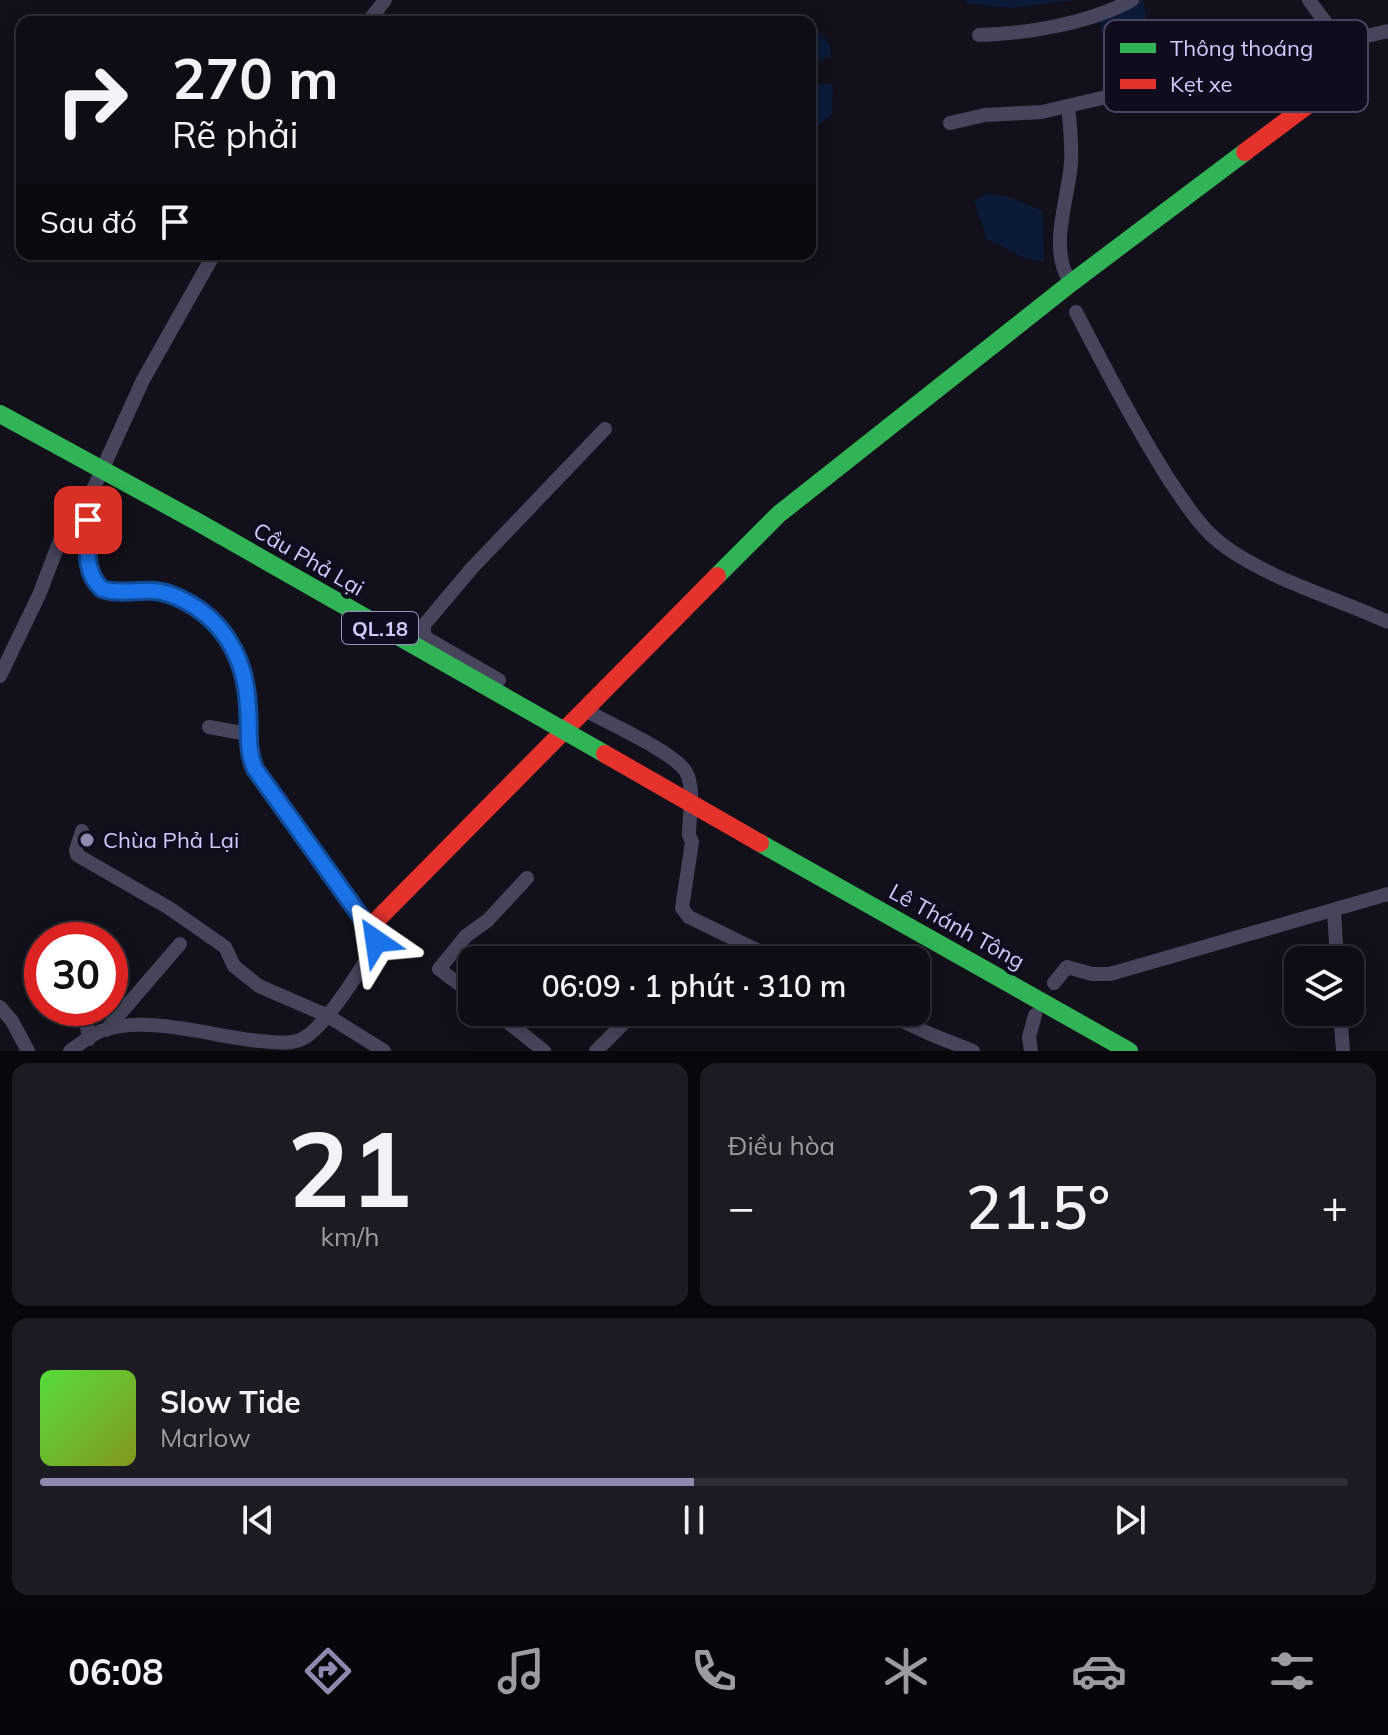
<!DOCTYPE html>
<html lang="vi">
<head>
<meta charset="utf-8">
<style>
  :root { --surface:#0e0c14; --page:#1c1a22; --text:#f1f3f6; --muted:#9b9ba0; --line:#2e2c34; --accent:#8e89ae }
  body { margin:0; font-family:Mulish,sans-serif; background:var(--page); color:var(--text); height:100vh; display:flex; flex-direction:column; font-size:30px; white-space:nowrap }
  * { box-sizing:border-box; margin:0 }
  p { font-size:26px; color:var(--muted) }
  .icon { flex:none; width:44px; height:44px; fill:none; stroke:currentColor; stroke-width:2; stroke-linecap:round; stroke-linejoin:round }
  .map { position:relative; height:1051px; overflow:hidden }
  .details { display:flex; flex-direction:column; gap:12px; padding:12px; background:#08070b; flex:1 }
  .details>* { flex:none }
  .hud { position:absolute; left:16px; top:16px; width:800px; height:244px; border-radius:16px; box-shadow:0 4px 20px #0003,0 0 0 2px var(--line); background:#0e0c14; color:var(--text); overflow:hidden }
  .buttons { position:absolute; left:1284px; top:946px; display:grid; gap:16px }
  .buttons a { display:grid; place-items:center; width:80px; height:80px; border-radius:16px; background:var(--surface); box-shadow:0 4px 20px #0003,0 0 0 2px var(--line); font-size:40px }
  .speed { position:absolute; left:24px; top:922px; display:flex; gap:16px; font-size:40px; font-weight:700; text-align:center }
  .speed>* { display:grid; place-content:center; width:104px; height:104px; border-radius:50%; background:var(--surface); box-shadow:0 4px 20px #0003,0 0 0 2px var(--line); line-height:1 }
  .speed .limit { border:12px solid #d22; background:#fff; color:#111 }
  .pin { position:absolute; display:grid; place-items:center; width:68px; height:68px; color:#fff; margin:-34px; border-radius:16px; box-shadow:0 4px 12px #0006 }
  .me { position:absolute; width:88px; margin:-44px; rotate:328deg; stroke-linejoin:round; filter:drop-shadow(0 0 6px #0008) }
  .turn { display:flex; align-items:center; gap:28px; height:168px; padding:0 24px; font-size:36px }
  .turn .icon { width:104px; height:104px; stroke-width:2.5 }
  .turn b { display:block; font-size:56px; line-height:68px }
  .then { display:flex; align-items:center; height:76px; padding:0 24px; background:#0003; gap:16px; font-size:30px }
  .big { font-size:60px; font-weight:600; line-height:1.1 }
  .details .card { flex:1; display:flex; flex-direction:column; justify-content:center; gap:12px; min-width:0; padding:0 28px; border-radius:16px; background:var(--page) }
  .details .dial { align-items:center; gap:0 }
  .dial b { font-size:104px; line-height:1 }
  .song { display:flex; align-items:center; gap:24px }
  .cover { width:96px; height:96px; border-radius:12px; background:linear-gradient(135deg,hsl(110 70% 55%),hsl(70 70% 35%)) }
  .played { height:8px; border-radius:4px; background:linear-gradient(90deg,var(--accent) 50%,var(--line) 50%) }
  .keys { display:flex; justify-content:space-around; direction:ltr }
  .heat { display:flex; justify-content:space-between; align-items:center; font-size:44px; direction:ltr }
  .details .tiles { flex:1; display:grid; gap:12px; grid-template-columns:1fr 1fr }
  .card:last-child { grid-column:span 2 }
  .trip { position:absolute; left:458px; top:946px; width:472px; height:80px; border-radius:16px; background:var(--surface); box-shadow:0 4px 20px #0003,0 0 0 2px var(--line); font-weight:600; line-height:80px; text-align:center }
  .tabs { display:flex; height:128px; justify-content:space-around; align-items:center; background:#060508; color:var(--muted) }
  .tabs .icon { width:56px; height:56px }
  .tabs .selected { color:var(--accent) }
  .tabs b { font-size:36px; color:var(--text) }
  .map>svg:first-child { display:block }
  .water { fill:#0b1a37 }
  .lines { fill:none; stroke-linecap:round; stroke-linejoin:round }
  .street { stroke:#46455b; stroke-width:14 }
  .fast { stroke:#30b455; stroke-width:18 }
  .jam { stroke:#e5322d; stroke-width:18 }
  .fast-bridge { stroke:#30b455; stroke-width:18 }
  .jam-bridge { stroke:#e5322d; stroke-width:18 }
  .route-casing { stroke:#114b97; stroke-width:20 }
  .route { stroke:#1a73e8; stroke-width:14 }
  .poi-dot { fill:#8e89ae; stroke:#0f0c1e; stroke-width:3 }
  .labels { text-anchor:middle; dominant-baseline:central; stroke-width:8; stroke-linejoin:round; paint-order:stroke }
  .shield { fill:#0f0c1e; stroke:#9691bb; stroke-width:2 }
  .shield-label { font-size:20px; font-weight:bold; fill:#d0cafe }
  .street-label { font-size:22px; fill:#d0cafe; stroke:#0f0c1e }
  .poi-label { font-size:22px; fill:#d0cafe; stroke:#0f0c1e; text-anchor:start }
  .key { fill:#0f0c1e; stroke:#494561; stroke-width:2 }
  .key-label { font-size:22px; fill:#d0cafe }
</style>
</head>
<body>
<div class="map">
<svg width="1388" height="1051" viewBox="0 0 1388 1051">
  <rect width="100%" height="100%" fill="#12101a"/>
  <g class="water">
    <path d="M 967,0 L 1074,0 L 1010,8 L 966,3 Z"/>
    <path d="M 1132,0 L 1143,0 L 1147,19 L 1123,27 L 1130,72 L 1109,77 L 1099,14 Z"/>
    <path d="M 810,27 C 822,34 833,41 830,57 L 810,66 Z"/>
    <path d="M 810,82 L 833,85 L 832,114 L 810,133 Z"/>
    <path d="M 988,194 L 1006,196 L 1043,211 L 1044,262 L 1024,258 L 987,239 L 974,200 Z"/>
  </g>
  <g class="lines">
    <g class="street">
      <path d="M 1309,0 L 1340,42"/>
      <path d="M 368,22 L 385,0"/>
      <path d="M 979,35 C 1027,34 1090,23 1132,0"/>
      <path d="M 1068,106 C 1070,124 1072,143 1071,162 C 1069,199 1047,249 1071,283"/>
      <path d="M 950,123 L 985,115 L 1042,112 L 1388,31"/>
      <path d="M 1076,312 C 1105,368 1134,424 1168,478 C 1185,503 1201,530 1227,548 C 1276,582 1334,597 1388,622"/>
      <path d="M 0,676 L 39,595 L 69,517 L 80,507 L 86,505 L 143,380 L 214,254"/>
      <path d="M 499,680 L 428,639 L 424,635 L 424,625 L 472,568 L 605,429"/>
      <path d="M 585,710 C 608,723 674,752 686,772 C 695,788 689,817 689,835 L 692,842 L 682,908 L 689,917 L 777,960"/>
      <path d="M 209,727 L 248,734"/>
      <path d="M 82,831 L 76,850 L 77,855 L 169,908 L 225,947 L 234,966 L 259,986 L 328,1016 L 384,1051"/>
      <path d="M 1334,911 L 1337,960"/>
      <path d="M 1054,983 L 1067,967 L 1092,974 L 1110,974 L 1388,894"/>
      <path d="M 472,994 L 439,969 L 466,936 L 488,920 L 527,878"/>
      <path d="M 0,1007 L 12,1021 L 28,1051"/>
      <path d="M 84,1008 L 89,1039"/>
      <path d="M 495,1012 L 544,1051"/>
      <path d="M 883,1012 L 930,1034 L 973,1051"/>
      <path d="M 1340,1012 L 1343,1051"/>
      <path d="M 106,1030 L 180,944"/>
      <path d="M 70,1051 C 79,1045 90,1035 101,1031 C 145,1014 214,1037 260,1041 C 273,1042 290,1045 302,1039 C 324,1029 366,963 376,941 L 369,928 L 255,769 C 236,725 261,678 225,634 C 211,618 186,598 165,593 C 142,587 105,602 92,577 C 86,565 88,522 86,505"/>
      <path d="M 596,1051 L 635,1012"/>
      <path d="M 1031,1051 L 1029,1037 L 1035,1015"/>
    </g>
    <g class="fast">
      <path d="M 717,576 L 779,514 L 1071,283 L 1245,152"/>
      <path d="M 760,843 L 1129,1051"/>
    </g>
    <g class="jam">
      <path d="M 1245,152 L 1321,95 L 1339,75 L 1348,41"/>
      <path d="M 369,928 L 717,576"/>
    </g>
    <path class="fast-bridge" d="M 0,414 L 196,521 L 605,754"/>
    <path class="jam-bridge" d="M 605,754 L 760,843"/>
  </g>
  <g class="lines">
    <defs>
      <path id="route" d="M 88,520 C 89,545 82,571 102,589 C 124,596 147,586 169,594 C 221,613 246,656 248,708 C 250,729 246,749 255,769 L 369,928 L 376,941"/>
    </defs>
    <use href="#route" class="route-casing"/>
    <use href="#route" class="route"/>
  </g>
  <circle class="poi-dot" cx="87" cy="840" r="8"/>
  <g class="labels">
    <rect class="shield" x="342" y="612" width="76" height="32" rx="6"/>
    <g class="shield-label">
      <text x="380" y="628">QL.18</text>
    </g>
    <g class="street-label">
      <text transform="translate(309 559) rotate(30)">Cầu Phả Lại</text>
      <text transform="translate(957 926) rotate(29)">Lê Thánh Tông</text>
    </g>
    <g class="poi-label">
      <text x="103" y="840">Chùa Phả Lại</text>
    </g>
  </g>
  <rect x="1104" y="20" width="264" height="92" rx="12" class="key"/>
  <rect x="1120" y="43" width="36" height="10" fill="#30b455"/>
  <rect x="1120" y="79" width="36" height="10" fill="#e5322d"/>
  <g class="key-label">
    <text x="1170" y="56">Thông thoáng</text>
    <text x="1170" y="92">Kẹt xe</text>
  </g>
</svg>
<div class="buttons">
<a><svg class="icon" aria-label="layers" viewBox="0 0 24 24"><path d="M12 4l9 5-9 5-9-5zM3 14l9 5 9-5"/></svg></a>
</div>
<div class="speed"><div class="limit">30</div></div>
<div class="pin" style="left:88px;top:520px;background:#d93025"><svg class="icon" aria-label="arrive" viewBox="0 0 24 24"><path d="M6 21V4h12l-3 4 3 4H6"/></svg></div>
<svg class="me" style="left:376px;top:941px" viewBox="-20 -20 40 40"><path d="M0-17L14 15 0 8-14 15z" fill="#1a73e8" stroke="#fff" stroke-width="4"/></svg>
<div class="trip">06:09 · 1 phút · 310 m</div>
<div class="hud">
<div class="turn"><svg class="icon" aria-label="right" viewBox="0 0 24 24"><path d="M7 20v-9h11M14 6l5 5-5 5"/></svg><div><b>270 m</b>Rẽ phải</div></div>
<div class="then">Sau đó<svg class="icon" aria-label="arrive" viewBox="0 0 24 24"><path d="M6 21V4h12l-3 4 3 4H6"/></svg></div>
</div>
</div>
<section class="details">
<div class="tiles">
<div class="card dial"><b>21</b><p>km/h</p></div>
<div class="card"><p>Điều hòa</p>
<div class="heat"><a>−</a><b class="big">21.5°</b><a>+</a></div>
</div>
<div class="card">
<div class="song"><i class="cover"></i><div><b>Slow Tide</b><p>Marlow</p></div></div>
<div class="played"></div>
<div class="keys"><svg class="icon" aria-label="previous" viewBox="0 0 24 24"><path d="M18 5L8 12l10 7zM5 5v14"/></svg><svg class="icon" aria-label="pause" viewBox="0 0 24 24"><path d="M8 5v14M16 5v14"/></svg><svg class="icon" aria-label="next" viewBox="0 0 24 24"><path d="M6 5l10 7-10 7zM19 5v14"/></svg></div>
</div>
</div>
</section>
<nav class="tabs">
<b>06:08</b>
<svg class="icon selected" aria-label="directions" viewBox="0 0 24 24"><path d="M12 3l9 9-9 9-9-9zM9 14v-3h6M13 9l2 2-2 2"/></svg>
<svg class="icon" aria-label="music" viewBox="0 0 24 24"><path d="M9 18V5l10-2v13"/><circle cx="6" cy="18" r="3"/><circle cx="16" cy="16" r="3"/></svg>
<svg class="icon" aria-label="phone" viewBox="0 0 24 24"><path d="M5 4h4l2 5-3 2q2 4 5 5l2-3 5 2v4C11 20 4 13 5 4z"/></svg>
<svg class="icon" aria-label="climate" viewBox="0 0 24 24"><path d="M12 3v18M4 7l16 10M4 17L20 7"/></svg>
<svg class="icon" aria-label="car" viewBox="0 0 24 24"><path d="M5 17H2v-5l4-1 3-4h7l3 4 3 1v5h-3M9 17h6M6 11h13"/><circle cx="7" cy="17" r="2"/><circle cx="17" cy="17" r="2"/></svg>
<svg class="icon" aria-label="filters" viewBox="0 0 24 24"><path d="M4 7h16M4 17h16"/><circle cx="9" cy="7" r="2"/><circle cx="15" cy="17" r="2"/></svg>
</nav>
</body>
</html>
